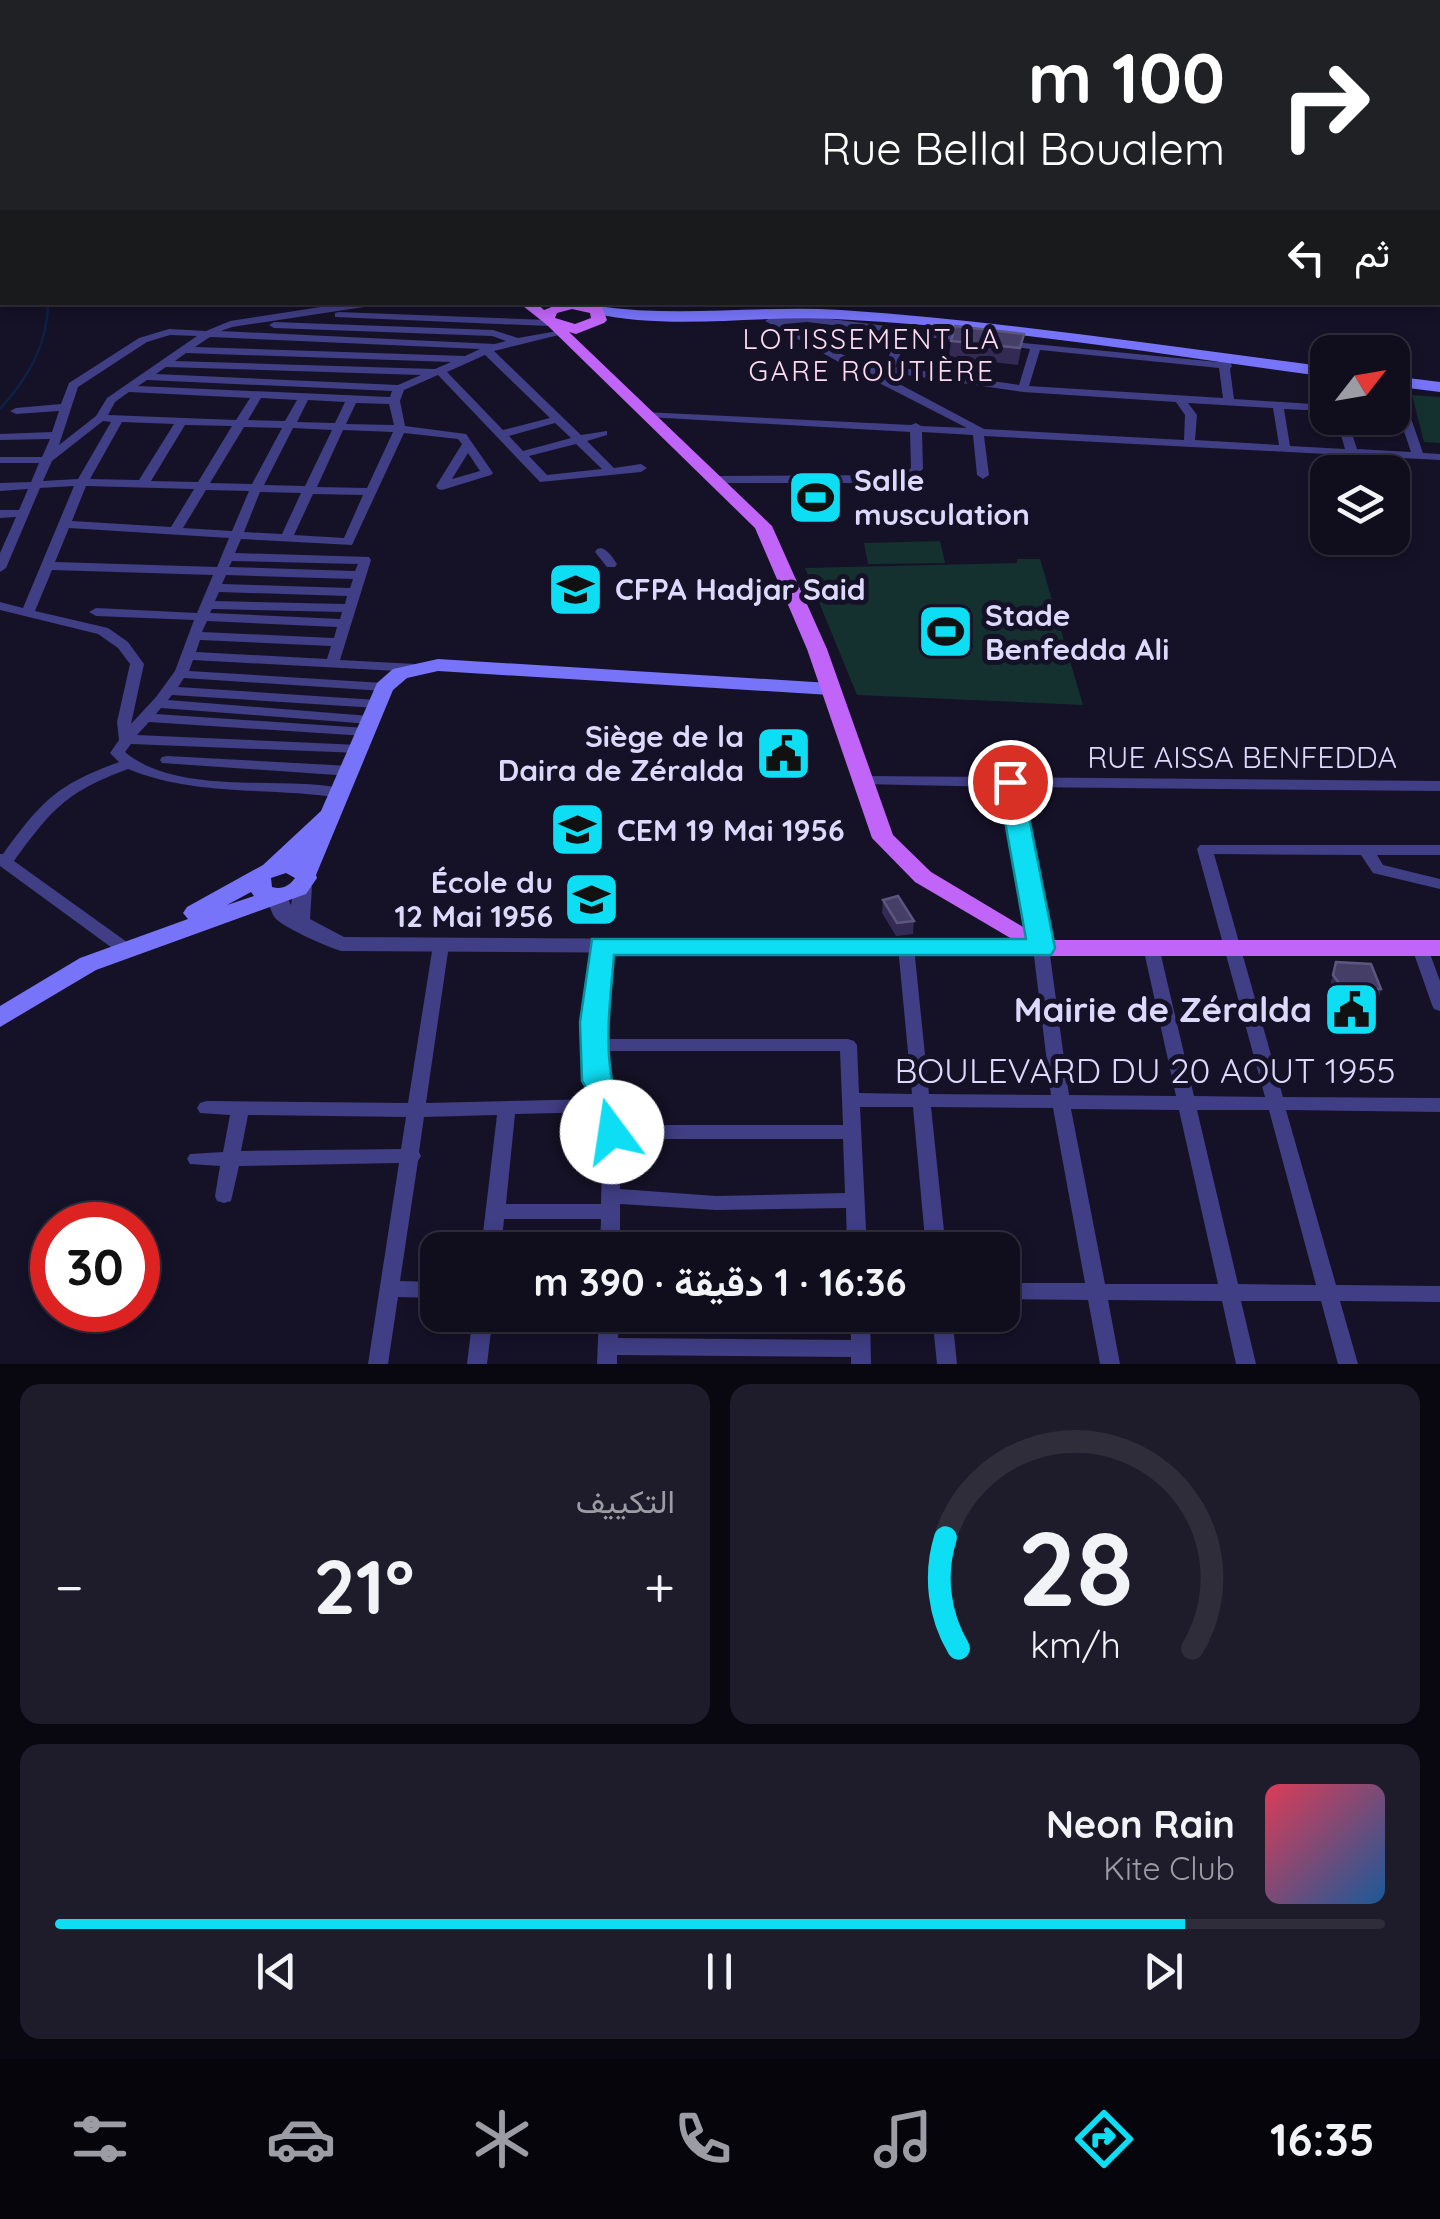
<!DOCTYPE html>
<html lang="ar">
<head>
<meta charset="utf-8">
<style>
  :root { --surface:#100d1d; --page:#1e1b2a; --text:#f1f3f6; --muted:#9c9ca4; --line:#302d3b; --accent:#0edef4 }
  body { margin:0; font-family:Quicksand,Vazirmatn,sans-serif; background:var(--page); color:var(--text); direction:rtl; height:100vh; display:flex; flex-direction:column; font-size:38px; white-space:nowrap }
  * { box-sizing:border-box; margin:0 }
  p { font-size:32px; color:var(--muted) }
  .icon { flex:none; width:55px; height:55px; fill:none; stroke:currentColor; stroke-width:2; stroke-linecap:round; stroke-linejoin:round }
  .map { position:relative; height:1364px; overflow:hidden; direction:ltr }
  .sheet { display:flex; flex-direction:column; gap:20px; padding:20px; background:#090710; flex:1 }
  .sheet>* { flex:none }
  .top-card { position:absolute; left:0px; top:0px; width:1440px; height:305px; box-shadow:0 5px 15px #0003,0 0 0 2px var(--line); direction:rtl; background:#202124; color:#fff; overflow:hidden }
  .needle { width:65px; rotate:59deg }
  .buttons { position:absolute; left:1310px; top:335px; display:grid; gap:20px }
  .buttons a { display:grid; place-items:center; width:100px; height:100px; border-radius:20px; background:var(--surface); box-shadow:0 5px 15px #0003,0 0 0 2px var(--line); font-size:50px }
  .speed { position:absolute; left:30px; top:1202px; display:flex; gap:20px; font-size:50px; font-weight:700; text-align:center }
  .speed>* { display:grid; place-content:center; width:130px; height:130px; border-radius:50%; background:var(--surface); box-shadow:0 5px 15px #0003,0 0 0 2px var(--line); line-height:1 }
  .speed .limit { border:15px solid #d22; background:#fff; color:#111 }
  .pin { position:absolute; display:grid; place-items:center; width:85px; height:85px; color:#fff; margin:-42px; border:5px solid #fff; border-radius:50%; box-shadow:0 2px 10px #0007 }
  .me { position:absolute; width:110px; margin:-55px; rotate:346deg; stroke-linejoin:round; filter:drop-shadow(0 0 8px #0008) }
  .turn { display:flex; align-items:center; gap:35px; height:210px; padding:0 50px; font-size:45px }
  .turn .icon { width:130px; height:130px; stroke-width:2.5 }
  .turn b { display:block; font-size:70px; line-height:85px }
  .then { display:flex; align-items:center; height:95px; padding:0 50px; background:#0003; gap:20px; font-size:38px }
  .big { font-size:75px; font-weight:700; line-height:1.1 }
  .sheet .tile { flex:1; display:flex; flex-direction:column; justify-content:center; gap:15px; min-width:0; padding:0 35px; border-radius:20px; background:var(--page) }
  .sheet .dial { align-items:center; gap:0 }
  .dial svg { height:260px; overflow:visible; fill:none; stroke:var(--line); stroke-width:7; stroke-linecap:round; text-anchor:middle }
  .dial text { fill:var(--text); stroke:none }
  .song { display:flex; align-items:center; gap:30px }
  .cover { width:120px; height:120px; border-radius:15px; background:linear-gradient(135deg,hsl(350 70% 55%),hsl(210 70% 35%)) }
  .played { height:10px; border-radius:5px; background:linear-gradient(90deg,var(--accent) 85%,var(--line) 85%) }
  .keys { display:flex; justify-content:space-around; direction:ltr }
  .heat { display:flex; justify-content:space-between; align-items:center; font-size:55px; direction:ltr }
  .sheet .tiles { flex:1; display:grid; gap:20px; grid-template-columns:1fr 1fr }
  .tile:last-child { grid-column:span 2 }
  .trip { position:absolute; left:420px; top:1232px; width:600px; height:100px; border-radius:20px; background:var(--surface); box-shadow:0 5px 15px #0003,0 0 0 2px var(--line); font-weight:700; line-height:100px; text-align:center; direction:rtl }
  .tabs { display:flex; height:160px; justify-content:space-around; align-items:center; background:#06050c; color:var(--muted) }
  .tabs .icon { width:70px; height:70px }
  .tabs .current { color:var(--accent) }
  .tabs b { font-size:45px; color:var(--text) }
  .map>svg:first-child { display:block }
  .green { fill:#143130 }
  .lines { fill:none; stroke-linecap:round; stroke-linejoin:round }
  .stream { stroke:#0d2144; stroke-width:2.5 }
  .minor { fill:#403e84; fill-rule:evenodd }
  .tertiary { fill:#403e84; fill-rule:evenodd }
  .secondary { fill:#7774f9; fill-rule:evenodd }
  .primary { fill:#c065f8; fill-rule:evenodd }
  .wall { fill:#332b54 }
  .building { fill:#453e66; stroke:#5d567e; stroke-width:2.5 }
  .route { fill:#0edef4; stroke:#09909f; stroke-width:2.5 }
  .labels { text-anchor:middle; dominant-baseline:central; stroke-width:10; stroke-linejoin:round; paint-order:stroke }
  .far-neighbourhood-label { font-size:28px; letter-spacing:2.5px; fill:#fddbf1; stroke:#151127 }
  .poi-label { font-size:30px; font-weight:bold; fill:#ddd9fd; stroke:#151127; text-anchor:start }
  .street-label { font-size:30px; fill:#ddd9fd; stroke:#151127 }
  .near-poi-label { font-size:35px; font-weight:bold; fill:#ddd9fd; stroke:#151127; text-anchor:end }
  .near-street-label { font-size:35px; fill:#ddd9fd; stroke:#151127 }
</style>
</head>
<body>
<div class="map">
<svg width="1440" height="1364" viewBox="0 0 1440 1364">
  <rect width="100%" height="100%" fill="#151127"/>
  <g class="green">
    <path d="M 1412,395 L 1440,397 L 1440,443 L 1424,442 Z"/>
    <path d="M 940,541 L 945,563 L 868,564 L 864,543 Z"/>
    <path d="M 1017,559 L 1040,559 L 1083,705 L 857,695 L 805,568 L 1017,563 Z"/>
  </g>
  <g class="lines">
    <path class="stream" d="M 0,409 C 28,378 48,344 48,302"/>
    <g class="minor">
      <path d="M 179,0 L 187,0 L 185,2 L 178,2 Z"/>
      <path d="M 678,0 L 686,0 L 684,2 L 678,2 Z"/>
      <rect x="1438" y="36" width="2" height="4"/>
      <path d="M 353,302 L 382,302 L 377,305 L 232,327 L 221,331 L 495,344 L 506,341 L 492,336 L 274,328 L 269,325 L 274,322 L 493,330 L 518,338 L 563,330 L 563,334 L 494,351 L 581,435 L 607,431 L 607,435 L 587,441 L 614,468 L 641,464 L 647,468 L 641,472 L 540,482 L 438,375 L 404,390 L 400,401 L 405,426 L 466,434 L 493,473 L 491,475 L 442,490 L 438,489 L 436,486 L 462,444 L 458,439 L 404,433 L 352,545 L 241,539 L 235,553 L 369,557 L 371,560 L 340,660 L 416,664 L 423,668 L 416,672 L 193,660 L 189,671 L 384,683 L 391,687 L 384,691 L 184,678 L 178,687 L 377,700 L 384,704 L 377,708 L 172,695 L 168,700 L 370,716 L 377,720 L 370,724 L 161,708 L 156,714 L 366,728 L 373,732 L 366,736 L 149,722 L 137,735 L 359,745 L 366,749 L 359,753 L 131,744 L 125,752 C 169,789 250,781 305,784 C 319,785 338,785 349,793 L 342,798 C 271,787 196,797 128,769 C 66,792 52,809 14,861 L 131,945 L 133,949 L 131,953 L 119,953 L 0,866 L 0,854 L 3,854 C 42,801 56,785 119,762 L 110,753 L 119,740 L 117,722 L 130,664 L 118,648 L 98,634 L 0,610 L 0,602 L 23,608 L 74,486 L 40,488 L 6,568 L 0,572 L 0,553 L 16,517 L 0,518 L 0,510 L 19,510 L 28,489 L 0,491 L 0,483 L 31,482 L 39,463 L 0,463 L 0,457 L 42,457 L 50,439 L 0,440 L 0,434 L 52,432 L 59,411 L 16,414 L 10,411 L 16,408 L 61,404 L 69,383 L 139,338 L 169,329 L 206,331 L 230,321 ZM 170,335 L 197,336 L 107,398 L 96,416 L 59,445 L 78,387 L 147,342 ZM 210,337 L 480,349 L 465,356 L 195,347 ZM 186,353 L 451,362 L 435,369 L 175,361 ZM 485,355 L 550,418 L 503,430 L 447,372 ZM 166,367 L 421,375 L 398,385 L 156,374 ZM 147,380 L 392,391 L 390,397 L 138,386 ZM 129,392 L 250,398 L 236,420 L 108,415 L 115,402 ZM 261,398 L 297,400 L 285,421 L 248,420 ZM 308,400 L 345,402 L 335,423 L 297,422 ZM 356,403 L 389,404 L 394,425 L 346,424 ZM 103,421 L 111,422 L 78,479 L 43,481 L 52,461 ZM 122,422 L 174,424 L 139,480 L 90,479 ZM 555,423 L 571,438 L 523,451 L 509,436 ZM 185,425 L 232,426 L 198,482 L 151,481 ZM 244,427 L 282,428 L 252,484 L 210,483 ZM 293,428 L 332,430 L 305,486 L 264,485 ZM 343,430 L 393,432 L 367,488 L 317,487 ZM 576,444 L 602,469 L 547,475 L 529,456 ZM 468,453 L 480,471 L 452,479 ZM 86,486 L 194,489 L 171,527 L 72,521 ZM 206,490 L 249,491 L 232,531 L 183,528 ZM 260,492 L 301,493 L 282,534 L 244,532 ZM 313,494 L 363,495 L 344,538 L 294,535 ZM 69,528 L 229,538 L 217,567 L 55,562 ZM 232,561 L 358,564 L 355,571 L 229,567 ZM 52,570 L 213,575 L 197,613 L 96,608 L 89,612 L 96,616 L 194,620 L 175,671 L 156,697 L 131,724 L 144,664 L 128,642 L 108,628 L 35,611 ZM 226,575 L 353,579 L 350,588 L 222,584 ZM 219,592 L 347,596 L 345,604 L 215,601 ZM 212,609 L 342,612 L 340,619 L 210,613 ZM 207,621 L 337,627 L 334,638 L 202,632 ZM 200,640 L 331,646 L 327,659 L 196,652 Z"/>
      <path d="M 339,312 L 548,320 L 553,323 L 548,326 L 335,317 L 335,313 Z"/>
      <path d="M 807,316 L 974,337 L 974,341 L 970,342 L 908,335 L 895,367 L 1019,385 L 1030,349 L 1002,345 L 1002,341 L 1218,362 L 1219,357 L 1227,357 L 1232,366 L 1230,369 L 1234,399 L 1328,405 L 1328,411 L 1284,409 L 1290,446 L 1345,449 L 1336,418 L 1347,418 L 1357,449 L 1411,452 L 1392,396 L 1393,378 L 1398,381 L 1423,453 L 1440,454 L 1440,460 L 984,436 L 989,475 L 983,479 L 977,475 L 973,435 L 922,432 L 923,469 L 904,483 L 711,483 L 709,480 L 715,476 L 901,475 L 911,468 L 910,432 L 648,417 L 644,416 L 644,412 L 911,425 L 916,423 L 921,426 L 967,428 L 846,366 L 765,321 L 770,318 ZM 807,322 L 898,333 L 885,366 L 857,362 L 784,324 ZM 1040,350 L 1219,368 L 1223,398 L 1029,386 ZM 893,373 L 1023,392 L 1176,402 L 1185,415 L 1184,440 L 984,429 L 890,379 ZM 1188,403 L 1273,408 L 1279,445 L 1195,440 L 1197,415 Z"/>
      <path d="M 601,548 C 608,550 613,558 617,564 L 615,567 L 607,567 L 595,552 L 597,549 Z"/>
      <path d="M 167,756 L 350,766 L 357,771 L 350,776 L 162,763 L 160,760 L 162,757 Z"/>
      <path d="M 865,776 L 1440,781 L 1440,791 L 1018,787 L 1049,948 L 1069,1095 L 1176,1096 L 1143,947 L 1145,943 L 1157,943 L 1159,947 L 1194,1096 L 1265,1097 L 1197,849 L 1200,845 L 1440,845 L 1440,855 L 1377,855 L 1383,865 L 1440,879 L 1440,889 L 1373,873 L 1361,855 L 1214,854 L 1283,1097 L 1440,1098 L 1440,1112 L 1286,1110 L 1336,1285 L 1440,1286 L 1440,1302 L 1340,1301 L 1358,1364 L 1338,1364 L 1321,1301 L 1241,1301 L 1256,1364 L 1236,1364 L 1222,1301 L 1108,1300 L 1120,1364 L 1100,1364 L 1088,1300 L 1002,1299 L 1002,1283 L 1085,1283 L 1053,1108 L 931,1107 L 946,1250 L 926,1250 L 913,1107 L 860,1107 L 867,1250 L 847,1250 L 846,1208 L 716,1210 L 620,1204 L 620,1250 L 600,1250 L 601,1219 L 504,1219 L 501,1250 L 481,1250 L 497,1115 L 424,1117 L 419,1152 L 421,1156 L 418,1161 L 400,1281 L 438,1282 L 438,1298 L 398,1297 L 388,1364 L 368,1364 L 399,1163 L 239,1166 L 231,1201 L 224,1203 L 217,1201 L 215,1196 L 220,1166 L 190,1164 L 187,1159 L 190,1154 L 223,1152 L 230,1115 L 200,1113 L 197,1108 L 200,1103 L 206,1101 L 408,1103 L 433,945 L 435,941 L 447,941 L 449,945 L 426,1103 L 599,1099 L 588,1081 L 586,1023 L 593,945 L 595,941 L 607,941 L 609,945 L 602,1023 L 603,1039 L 848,1039 L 854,1041 L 857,1045 L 859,1093 L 912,1094 L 898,947 L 900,943 L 912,943 L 914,947 L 929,1094 L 1051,1095 L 1033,948 L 1004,787 L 860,784 L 858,781 L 860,778 ZM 604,1051 L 840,1051 L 843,1125 L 621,1125 L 621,1105 L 606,1080 ZM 1071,1109 L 1179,1110 L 1218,1284 L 1105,1284 ZM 1197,1110 L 1269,1110 L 1316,1285 L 1238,1284 ZM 603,1112 L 601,1204 L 506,1204 L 515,1114 ZM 248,1115 L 406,1117 L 401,1149 L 241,1151 ZM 621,1139 L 843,1139 L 845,1193 L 716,1196 L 620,1189 Z"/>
      <path d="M 1420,942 L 1426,944 L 1428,948 L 1440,981 L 1440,1011 L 1434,1009 L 1432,1005 L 1412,948 L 1414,944 Z"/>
      <path d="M 473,1315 L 493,1315 L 487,1364 L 467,1364 Z"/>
      <path d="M 599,1315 L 619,1315 L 618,1338 L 851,1340 L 850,1315 L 870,1315 L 871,1364 L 851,1364 L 851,1357 L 617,1355 L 617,1364 L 597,1364 Z"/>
      <path d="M 932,1315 L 952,1315 L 957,1364 L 937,1364 Z"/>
    </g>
    <path class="tertiary" d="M 302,880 L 309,882 L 312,887 L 310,919 L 344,937 L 1041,941 L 1048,943 L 1051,948 L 1048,953 L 1041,955 L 341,951 C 327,947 285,928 276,919 C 271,914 269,903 267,896 L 270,891 L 284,891 L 291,905 L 295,882 Z"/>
    <g class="secondary">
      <path d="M 597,306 C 679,318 760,305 841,310 C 1004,321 1166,346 1328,367 L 1328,377 C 1164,355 1000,327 835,319 C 754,315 672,331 592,313 L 590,310 Z"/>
      <path d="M 1392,376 L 1440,382 L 1440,392 L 1392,386 Z"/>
      <path d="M 438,659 L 830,683 L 840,689 L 830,695 L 438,671 L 407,678 L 393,690 L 316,875 L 317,878 L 306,894 L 96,970 L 0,1027 L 0,1006 L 80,958 L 188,919 L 183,913 L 187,907 L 263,865 L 321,811 L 377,683 L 393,669 ZM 286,873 L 295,878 C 289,886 282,890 272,887 L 271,878 ZM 251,892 L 254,896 L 227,905 Z"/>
    </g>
    <g class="primary">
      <rect x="0" y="167" width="2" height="8"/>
      <path d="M 518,302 L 535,302 L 544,310 L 564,302 L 602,307 L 607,320 L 604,323 L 576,334 L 569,332 L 772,526 L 827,649 L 893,835 L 931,872 L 1045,940 L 1440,940 L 1440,956 L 1041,956 L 915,882 L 872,838 L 807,649 L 755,528 L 547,325 ZM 572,309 L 590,313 L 591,318 L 575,324 L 555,318 L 557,313 Z"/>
    </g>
  </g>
  <g class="wall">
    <path d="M 1024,334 L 1018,365 L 949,357 L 951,341 Z"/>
    <path d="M 883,900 L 914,921 L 913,934 L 896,936 L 882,913 Z"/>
    <path d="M 1336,962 L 1381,989 L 1374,1017 L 1337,1018 L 1326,1002 Z"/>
  </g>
  <g class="building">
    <path d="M 955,326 L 1024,334 L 1020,348 L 951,341 Z"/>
    <path d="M 898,896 L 914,921 L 897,923 L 883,900 Z"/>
    <path d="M 1336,962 L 1371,964 L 1381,989 L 1344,990 L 1333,975 Z"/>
  </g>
  <path class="route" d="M 1010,775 L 1022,782 L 1055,948 L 1051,955 L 614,955 C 611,994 605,1035 611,1074 C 614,1099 637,1113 622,1140 L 601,1140 L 597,1106 L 582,1081 L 580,1022 L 592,939 L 1026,939 L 998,782 Z"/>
  <defs>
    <symbol id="stadium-square" viewBox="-11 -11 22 22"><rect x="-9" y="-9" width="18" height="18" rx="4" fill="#0edef4" stroke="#151127"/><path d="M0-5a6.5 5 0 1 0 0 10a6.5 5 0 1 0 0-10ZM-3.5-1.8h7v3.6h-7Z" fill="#111"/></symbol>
    <symbol id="university-square" viewBox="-11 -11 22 22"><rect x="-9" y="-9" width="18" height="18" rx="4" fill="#0edef4" stroke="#151127"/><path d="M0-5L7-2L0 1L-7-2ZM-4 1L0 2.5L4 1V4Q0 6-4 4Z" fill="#111"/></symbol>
    <symbol id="civic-square" viewBox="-11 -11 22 22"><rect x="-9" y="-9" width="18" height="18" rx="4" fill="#0edef4" stroke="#151127"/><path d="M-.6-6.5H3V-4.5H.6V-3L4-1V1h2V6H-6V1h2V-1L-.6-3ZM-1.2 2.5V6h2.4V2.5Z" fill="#111"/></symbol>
    <symbol id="school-square" viewBox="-11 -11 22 22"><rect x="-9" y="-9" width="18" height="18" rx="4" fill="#0edef4" stroke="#151127"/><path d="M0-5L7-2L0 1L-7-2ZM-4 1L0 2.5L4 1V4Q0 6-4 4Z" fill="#111"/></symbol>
  </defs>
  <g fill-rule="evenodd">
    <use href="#stadium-square" x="784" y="466" width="63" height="63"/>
    <use href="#university-square" x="544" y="558" width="63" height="63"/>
    <use href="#stadium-square" x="914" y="600" width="63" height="63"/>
    <use href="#civic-square" x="752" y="722" width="63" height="63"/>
    <use href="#school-square" x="546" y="798" width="63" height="63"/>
    <use href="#school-square" x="560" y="868" width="63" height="63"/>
    <use href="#civic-square" x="1320" y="978" width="63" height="63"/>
  </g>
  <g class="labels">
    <g class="far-neighbourhood-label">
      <text x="872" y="338">LOTISSEMENT LA<tspan x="872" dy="32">GARE ROUTIÈRE</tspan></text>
    </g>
    <g class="poi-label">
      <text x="854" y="480">Salle<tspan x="854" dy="34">musculation</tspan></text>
      <text x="615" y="589">CFPA Hadjar Said</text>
      <text x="985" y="615">Stade<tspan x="985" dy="34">Benfedda Ali</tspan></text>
      <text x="744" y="736" text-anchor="end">Siège de la<tspan x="744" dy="34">Daira de Zéralda</tspan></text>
      <text x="617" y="830">CEM 19 Mai 1956</text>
      <text x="553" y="882" text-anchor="end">École du<tspan x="553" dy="34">12 Mai 1956</tspan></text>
    </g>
    <g class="street-label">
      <text x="1242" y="757">RUE AISSA BENFEDDA</text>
    </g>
    <g class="near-poi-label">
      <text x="1312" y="1009">Mairie de Zéralda</text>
    </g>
    <g class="near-street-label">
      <text x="1145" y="1070">BOULEVARD DU 20 AOUT 1955</text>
    </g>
  </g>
</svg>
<div class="buttons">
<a><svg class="needle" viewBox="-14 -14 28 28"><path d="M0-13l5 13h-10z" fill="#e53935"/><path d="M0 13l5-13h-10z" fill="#9c9ca4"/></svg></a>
<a><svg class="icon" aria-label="layers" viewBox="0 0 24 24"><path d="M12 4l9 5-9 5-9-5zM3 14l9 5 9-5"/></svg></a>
</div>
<div class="speed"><div class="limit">30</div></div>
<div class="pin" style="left:1010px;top:782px;background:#d93025"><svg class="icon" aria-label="arrive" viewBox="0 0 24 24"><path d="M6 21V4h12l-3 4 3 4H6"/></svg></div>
<svg class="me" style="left:612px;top:1132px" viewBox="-20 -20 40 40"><circle r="19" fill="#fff"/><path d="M0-13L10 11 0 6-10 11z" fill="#0edef4"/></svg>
<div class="trip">16:36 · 1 دقيقة · 390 m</div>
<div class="top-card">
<div class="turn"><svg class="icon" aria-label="right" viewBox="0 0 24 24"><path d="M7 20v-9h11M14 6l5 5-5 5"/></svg><div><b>100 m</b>Rue Bellal Boualem</div></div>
<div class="then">ثم<svg class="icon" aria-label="left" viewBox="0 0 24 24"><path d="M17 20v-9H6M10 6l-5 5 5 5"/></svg></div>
</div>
</div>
<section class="sheet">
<div class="tiles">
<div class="tile dial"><svg viewBox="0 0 100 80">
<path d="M14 69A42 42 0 1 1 86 69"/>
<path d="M14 69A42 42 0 0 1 10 35" stroke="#0edef4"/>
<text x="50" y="56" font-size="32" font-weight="700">28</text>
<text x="50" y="72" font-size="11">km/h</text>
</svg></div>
<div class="tile"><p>التكييف</p>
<div class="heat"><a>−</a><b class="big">21°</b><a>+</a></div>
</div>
<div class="tile">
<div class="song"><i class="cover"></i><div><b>Neon Rain</b><p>Kite Club</p></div></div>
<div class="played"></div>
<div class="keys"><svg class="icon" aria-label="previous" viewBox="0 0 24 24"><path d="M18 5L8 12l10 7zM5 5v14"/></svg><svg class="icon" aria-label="pause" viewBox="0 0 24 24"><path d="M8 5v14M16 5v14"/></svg><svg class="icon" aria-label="next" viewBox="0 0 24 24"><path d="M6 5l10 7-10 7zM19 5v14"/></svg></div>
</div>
</div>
</section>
<nav class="tabs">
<b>16:35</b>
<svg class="icon current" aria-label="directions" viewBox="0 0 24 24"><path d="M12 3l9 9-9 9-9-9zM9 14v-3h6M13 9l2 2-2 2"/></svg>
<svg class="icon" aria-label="music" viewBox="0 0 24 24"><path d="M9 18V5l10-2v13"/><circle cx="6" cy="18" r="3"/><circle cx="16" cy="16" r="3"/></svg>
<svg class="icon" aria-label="phone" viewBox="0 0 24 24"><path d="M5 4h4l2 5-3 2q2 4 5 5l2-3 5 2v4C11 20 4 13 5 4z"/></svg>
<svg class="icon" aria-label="climate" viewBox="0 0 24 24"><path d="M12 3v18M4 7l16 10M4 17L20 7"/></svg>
<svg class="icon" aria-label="car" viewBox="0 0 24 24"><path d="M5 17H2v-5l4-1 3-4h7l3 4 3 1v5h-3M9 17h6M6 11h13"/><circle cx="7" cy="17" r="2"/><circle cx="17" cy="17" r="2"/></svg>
<svg class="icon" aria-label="filters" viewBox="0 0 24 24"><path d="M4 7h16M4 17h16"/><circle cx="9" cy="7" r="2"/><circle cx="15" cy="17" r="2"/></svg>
</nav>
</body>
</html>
